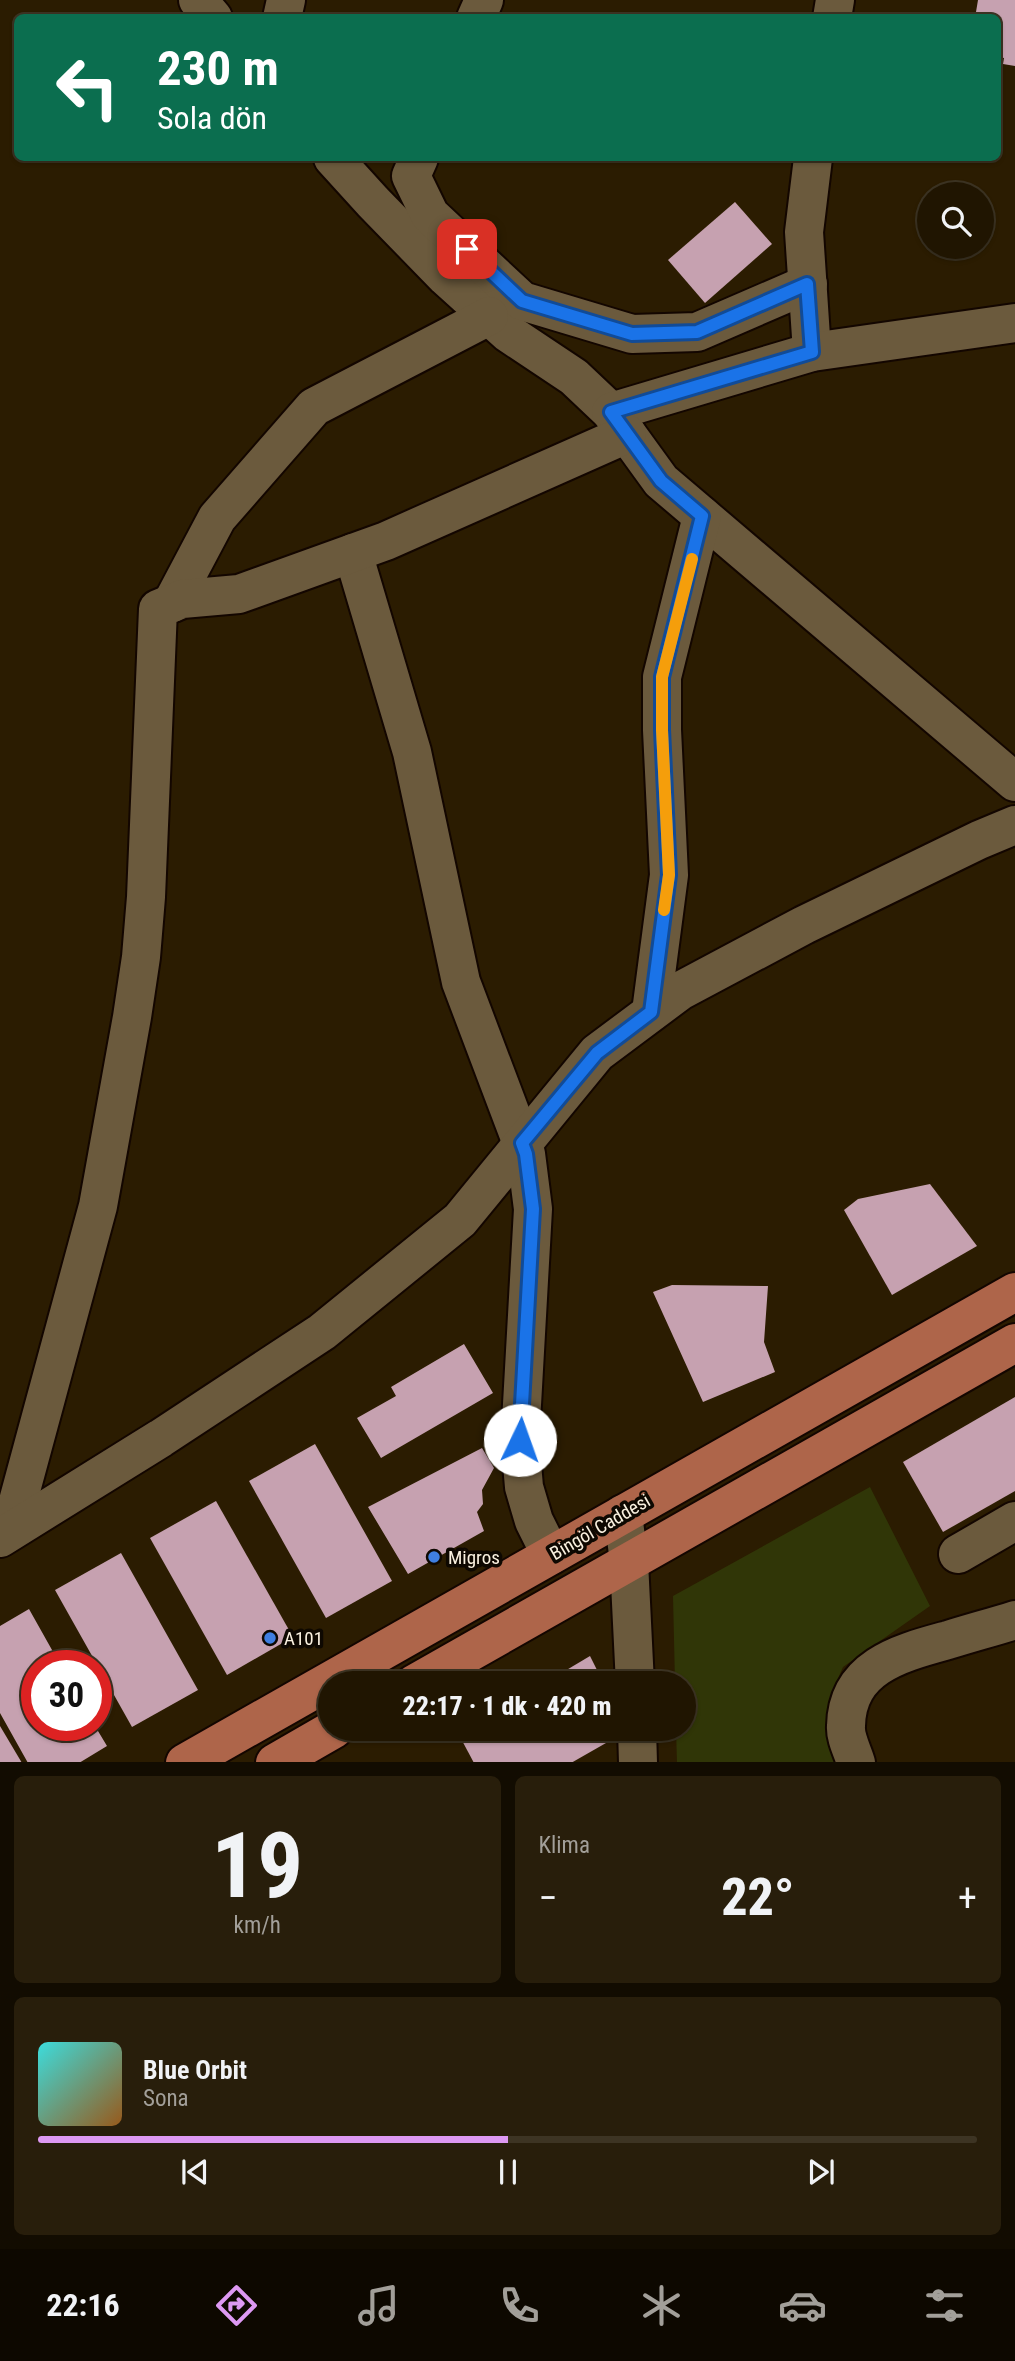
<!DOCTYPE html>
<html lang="tr">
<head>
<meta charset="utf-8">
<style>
  :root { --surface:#201501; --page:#281e0b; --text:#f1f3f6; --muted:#a29f99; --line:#3d3423; --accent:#dd99f3 }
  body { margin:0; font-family:"Roboto Condensed",sans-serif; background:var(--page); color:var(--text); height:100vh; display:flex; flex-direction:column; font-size:26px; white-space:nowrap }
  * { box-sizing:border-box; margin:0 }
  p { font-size:23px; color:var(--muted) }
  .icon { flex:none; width:38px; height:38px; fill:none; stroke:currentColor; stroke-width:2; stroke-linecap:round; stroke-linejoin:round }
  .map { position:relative; height:1762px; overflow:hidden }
  .panel { display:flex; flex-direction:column; gap:14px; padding:14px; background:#120c01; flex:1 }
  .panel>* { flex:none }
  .banner { position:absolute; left:14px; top:14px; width:987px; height:147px; border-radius:10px; box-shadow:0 2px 5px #0004,0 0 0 2px var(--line); background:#0b6e4f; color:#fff; overflow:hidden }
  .fabs { position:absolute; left:917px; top:182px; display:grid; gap:14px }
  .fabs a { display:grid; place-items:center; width:77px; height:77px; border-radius:50%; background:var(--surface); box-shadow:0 2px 5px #0004,0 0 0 2px var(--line); font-size:35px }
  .speed { position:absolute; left:21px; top:1650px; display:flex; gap:14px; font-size:35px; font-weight:700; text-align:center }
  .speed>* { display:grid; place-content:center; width:91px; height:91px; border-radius:50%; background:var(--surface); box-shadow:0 2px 5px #0004,0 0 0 2px var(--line); line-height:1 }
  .speed .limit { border:10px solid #d22; background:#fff; color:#111 }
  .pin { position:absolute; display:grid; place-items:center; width:60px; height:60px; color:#fff; margin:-30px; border-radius:14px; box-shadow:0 4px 10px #0006 }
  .me { position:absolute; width:77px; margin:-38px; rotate:3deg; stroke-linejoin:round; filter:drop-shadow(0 0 5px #0008) }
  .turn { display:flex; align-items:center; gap:24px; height:147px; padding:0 28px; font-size:32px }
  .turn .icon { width:91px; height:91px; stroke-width:2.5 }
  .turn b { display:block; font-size:49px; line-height:60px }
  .big { font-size:52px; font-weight:800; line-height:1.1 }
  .panel .tile { flex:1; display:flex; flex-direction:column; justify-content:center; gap:10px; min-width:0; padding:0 24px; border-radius:10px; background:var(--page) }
  .panel .dial { align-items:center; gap:0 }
  .dial b { font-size:91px; line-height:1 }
  .song { display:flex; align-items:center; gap:21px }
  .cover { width:84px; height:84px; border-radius:10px; background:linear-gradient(135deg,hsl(180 70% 55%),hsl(30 70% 35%)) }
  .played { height:7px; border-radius:4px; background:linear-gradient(90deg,var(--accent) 50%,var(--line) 50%) }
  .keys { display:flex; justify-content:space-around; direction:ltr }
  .heat { display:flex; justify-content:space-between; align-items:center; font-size:38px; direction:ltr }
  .panel .tiles { flex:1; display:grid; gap:14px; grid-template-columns:1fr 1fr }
  .tile:last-child { grid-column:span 2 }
  .trip { position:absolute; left:318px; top:1671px; width:378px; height:70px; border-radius:35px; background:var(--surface); box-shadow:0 2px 5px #0004,0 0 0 2px var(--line); font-weight:800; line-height:70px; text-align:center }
  .menu { display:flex; height:112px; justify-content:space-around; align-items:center; background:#0d0800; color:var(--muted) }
  .menu .icon { width:49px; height:49px }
  .menu .selected { color:var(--accent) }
  .menu b { font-size:32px; color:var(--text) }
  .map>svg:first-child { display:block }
  .green { fill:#303607 }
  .building { fill:#c6a1b0 }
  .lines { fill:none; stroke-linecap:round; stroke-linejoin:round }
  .minor-casing { stroke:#130600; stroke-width:42 }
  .major-casing { stroke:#130600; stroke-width:42 }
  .minor { stroke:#6b5a3d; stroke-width:38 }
  .major { stroke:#ae654a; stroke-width:38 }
  .route-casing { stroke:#114b97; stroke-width:18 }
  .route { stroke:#1a73e8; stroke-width:12 }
  .slow { stroke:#f59e0b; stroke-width:12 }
  .shop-dot { fill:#3f7fe0; stroke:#0e0801; stroke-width:2.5 }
  .labels { text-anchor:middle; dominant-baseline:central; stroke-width:7; stroke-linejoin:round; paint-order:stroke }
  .street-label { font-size:19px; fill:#faf1e0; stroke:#0e0801 }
  .poi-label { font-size:19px; fill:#faf1e0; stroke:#0e0801; text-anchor:start }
</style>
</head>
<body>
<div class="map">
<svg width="1015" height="1763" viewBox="0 0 1015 1763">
  <rect width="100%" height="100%" fill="#2b1c01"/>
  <path class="green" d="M 870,1487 L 930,1606 L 843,1667 L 835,1685 L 827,1710 L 835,1740 L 845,1762 L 677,1763 L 676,1729 L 684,1729 L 684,1684 L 675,1683 L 673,1596 Z"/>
  <g class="building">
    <path d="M 978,0 L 1015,0 L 1015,66 L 1003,64 L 1004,58 L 998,57 L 998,18 L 975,18 Z"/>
    <path d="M 735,202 L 772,244 L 705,303 L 668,260 Z"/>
    <path d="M 930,1184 L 977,1246 L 892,1295 L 844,1210 L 858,1199 Z"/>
    <path d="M 672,1285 L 768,1286 L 764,1342 L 775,1372 L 703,1402 L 653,1292 Z"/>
    <path d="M 464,1344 L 493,1393 L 381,1458 L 357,1418 L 396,1396 L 391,1387 Z"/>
    <path d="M 1015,1397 L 1015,1491 L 943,1532 L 903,1462 Z"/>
    <path d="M 315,1444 L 392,1581 L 326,1618 L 249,1481 Z"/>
    <path d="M 482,1448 L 494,1468 L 482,1490 L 483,1504 L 477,1512 L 484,1531 L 408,1574 L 368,1507 Z"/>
    <path d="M 216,1501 L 293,1637 L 227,1675 L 150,1538 Z"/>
    <path d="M 121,1553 L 198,1690 L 132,1727 L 55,1590 Z"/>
    <path d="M 29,1609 L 61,1666 L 37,1666 L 37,1726 L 95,1726 L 107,1746 L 79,1763 L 28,1763 L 0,1713 L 0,1626 Z"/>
    <path d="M 590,1656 L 604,1684 L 543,1684 Z"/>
    <path d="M 0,1726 L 22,1763 L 0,1763 Z"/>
    <path d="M 465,1729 L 611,1729 L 613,1739 L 571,1763 L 474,1763 L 458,1733 Z"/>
  </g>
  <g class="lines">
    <defs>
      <g id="minor">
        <path d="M 198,0 L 213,18"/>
        <path d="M 282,18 L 286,0"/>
        <path d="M 476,18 L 484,0"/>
        <path d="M 832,18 L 835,0"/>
        <path d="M 333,158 L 373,202 L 446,277 L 508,333 L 574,377 L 611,412 L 661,481 L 1015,782"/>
        <path d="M 419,158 L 411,176 L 430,215 L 522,301 L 632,334 L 697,332 L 808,284"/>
        <path d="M 812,352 L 804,232 L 813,158"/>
        <path d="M 611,412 L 812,352 L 1015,323"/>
        <path d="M 353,553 L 412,752 L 461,982 L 526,1154 L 533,1209 L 520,1440 L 524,1487 L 534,1521 L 551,1555"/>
        <path d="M 172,603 L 217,518 L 314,407 L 489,316"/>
        <path d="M 651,1012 L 669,875 L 662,730 L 662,677 L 702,516"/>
        <path d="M 623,1514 L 629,1562 L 635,1684"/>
        <path d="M 10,1531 L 98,1206 L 132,1017 L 141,957 L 146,897 L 158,609 L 182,599 L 239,594 L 386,541 L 627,434"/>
        <path d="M 0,1538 L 161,1438 L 322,1332 L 460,1220 L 597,1053 L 680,991 L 804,925 L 979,840 L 1015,825"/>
        <path d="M 958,1554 L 1015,1521"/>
        <path d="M 637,1729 L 638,1763"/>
        <path d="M 856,1763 C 853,1752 845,1738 846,1726 C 847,1666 901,1653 948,1640 C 970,1633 993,1627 1015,1620"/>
      </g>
      <g id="major">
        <path d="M 414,1684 L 1015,1343"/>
        <path d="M 185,1763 L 1015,1292"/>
        <path d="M 275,1763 L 334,1729"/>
      </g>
    </defs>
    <use href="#minor" class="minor-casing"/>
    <use href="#major" class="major-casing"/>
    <use href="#minor" class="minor"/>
    <use href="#major" class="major"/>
  </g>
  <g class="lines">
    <defs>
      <path id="route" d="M 467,249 L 522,301 L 632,334 L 697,332 L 807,284 L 812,352 L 611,412 L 661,481 L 702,516 L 662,677 L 662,730 L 669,875 L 651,1012 L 597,1053 L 522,1143 L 526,1154 L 533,1209 L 520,1440"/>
    </defs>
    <use href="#route" class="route-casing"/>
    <use href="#route" class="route"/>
    <path class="slow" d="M 664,910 L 669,875 L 662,730 L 662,677 L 692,559"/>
  </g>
  <g class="shop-dot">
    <circle cx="434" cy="1557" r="7"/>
    <circle cx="270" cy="1638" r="7"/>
  </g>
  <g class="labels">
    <g class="street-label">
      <text transform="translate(600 1527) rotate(-30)">Bingöl Caddesi</text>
    </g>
    <g class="poi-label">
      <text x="448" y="1557">Migros</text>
      <text x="284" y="1638">A101</text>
    </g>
  </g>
</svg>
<div class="fabs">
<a><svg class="icon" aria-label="search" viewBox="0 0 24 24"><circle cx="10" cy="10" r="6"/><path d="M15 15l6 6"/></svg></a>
</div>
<div class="speed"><div class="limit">30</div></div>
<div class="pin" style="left:467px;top:249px;background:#d93025"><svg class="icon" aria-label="arrive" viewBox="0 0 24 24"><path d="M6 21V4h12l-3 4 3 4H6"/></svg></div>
<svg class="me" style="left:520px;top:1440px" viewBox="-20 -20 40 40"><circle r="19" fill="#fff"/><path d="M0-13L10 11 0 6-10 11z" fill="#1a73e8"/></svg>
<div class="trip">22:17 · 1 dk · 420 m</div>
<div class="banner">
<div class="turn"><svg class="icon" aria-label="left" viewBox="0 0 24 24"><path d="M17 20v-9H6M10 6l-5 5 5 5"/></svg><div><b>230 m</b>Sola dön</div></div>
</div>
</div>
<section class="panel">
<div class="tiles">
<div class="tile dial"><b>19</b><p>km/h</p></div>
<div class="tile"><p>Klima</p>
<div class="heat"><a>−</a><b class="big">22°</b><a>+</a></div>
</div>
<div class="tile">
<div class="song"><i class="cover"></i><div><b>Blue Orbit</b><p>Sona</p></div></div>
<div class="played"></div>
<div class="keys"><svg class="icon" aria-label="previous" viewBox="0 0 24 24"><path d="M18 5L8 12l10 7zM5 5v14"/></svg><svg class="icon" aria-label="pause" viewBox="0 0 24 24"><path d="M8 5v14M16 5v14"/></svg><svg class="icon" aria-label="next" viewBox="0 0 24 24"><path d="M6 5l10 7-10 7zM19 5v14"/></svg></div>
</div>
</div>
</section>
<nav class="menu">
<b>22:16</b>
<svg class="icon selected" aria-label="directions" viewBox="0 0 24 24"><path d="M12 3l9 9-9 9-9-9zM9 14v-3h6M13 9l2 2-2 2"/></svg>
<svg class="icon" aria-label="music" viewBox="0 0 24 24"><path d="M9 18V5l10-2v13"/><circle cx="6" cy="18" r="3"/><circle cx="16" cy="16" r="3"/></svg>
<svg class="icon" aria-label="phone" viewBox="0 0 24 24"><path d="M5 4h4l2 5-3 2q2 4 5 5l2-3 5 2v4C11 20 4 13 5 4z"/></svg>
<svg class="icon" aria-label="climate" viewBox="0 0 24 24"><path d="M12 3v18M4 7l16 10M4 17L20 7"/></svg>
<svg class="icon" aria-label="car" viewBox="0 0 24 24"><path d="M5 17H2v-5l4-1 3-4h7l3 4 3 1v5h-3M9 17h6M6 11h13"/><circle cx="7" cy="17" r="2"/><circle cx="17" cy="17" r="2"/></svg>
<svg class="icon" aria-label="filters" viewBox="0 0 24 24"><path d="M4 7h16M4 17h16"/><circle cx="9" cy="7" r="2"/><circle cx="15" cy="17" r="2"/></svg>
</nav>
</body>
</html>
